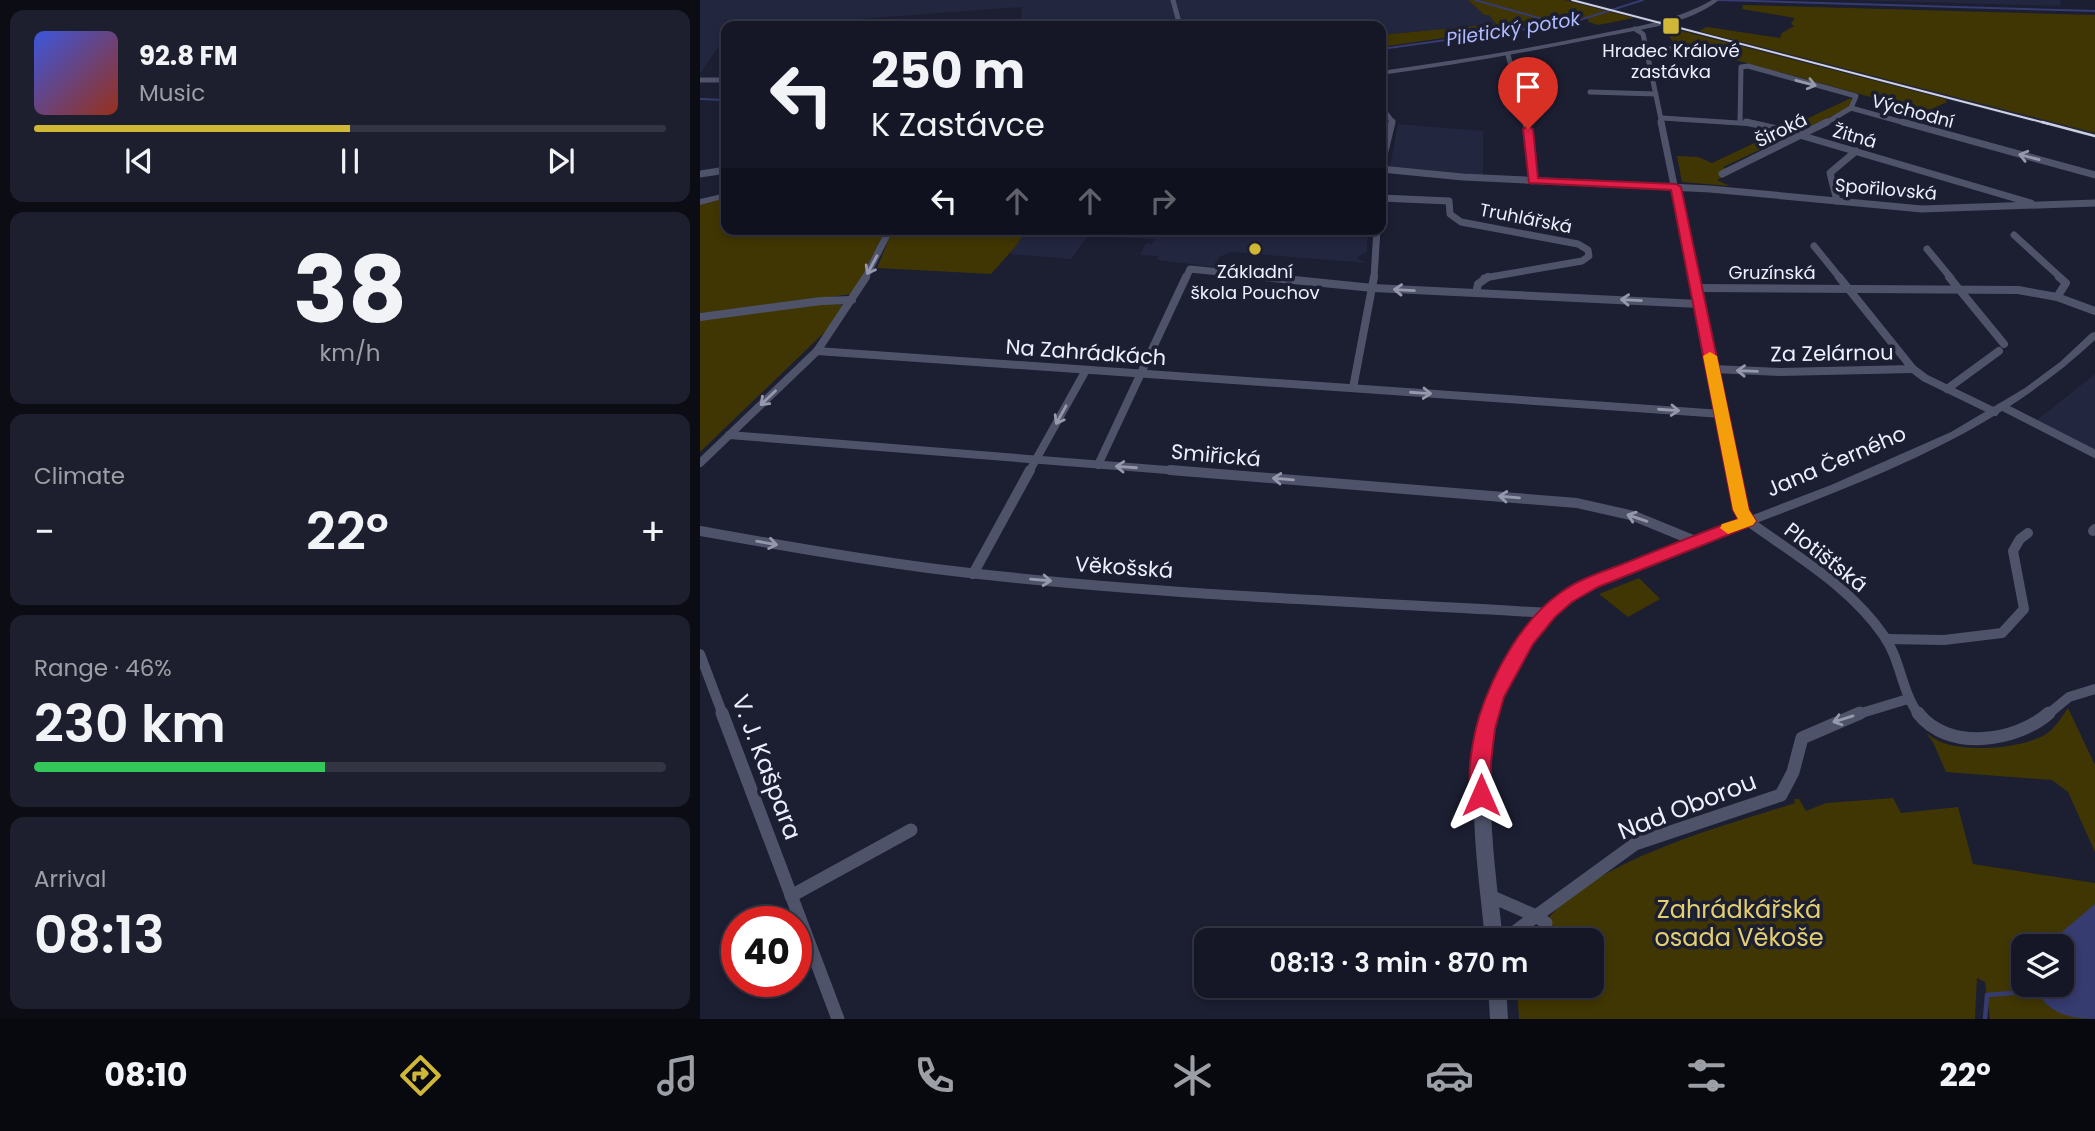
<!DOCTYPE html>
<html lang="en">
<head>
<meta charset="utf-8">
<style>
  :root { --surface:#151626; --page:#1e1f2e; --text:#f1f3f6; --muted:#9d9fa7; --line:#343543; --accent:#d0b736 }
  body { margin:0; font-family:Poppins,sans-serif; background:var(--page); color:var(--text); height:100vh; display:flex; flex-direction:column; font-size:26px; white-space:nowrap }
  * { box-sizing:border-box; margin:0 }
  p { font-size:23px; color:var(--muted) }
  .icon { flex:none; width:38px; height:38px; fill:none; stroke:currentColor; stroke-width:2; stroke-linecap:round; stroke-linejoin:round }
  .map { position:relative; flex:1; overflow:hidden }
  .side { display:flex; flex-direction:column; gap:10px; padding:10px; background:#0c0c15; width:700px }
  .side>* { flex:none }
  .banner { position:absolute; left:21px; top:21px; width:665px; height:214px; border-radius:14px; box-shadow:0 4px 10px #0003,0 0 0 2px var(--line); background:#151626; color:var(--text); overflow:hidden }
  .fabs { position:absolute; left:1311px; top:934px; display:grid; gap:14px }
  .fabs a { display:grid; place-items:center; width:63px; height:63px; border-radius:14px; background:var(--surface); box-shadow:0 4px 10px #0003,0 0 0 2px var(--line); font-size:35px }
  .speed { position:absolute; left:21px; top:906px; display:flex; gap:14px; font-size:35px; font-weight:700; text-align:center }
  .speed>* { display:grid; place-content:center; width:91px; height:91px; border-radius:50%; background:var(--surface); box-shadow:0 4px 10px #0003,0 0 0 2px var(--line); line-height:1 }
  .speed .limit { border:10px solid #d22; background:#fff; color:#111 }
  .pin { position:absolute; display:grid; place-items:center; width:60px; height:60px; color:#fff; margin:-72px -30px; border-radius:50% 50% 50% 0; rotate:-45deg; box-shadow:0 0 7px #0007 }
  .pin .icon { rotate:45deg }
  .me { position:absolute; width:77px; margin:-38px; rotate:0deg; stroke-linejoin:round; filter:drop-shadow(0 0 5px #0008) }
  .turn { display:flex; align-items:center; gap:24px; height:147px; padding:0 35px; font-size:32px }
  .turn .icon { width:91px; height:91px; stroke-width:2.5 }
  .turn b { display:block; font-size:49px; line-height:60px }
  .lanes { display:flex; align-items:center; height:66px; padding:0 35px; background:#0003; justify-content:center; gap:35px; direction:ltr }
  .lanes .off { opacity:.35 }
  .big { font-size:52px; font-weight:600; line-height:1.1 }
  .side .card { flex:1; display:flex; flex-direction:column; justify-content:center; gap:10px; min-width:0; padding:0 24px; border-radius:14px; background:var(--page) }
  .side .dial { align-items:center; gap:0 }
  .dial b { font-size:91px; line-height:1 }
  .song { display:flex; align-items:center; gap:21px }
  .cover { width:84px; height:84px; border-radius:10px; background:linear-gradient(135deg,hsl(230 70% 55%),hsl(10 70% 35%)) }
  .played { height:7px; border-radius:4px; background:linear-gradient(90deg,var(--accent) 50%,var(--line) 50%) }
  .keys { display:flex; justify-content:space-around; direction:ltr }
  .heat { display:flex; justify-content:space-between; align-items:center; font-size:38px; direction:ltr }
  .charge { height:10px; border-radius:5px; background:linear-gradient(90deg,#34c759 46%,var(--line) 0) }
  .trip { position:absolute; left:494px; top:928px; width:410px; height:70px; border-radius:14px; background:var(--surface); box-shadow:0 4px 10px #0003,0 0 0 2px var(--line); font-weight:600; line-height:70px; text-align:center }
  .tabs { display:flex; height:112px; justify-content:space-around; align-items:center; background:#08090f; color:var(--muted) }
  .tabs .icon { width:49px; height:49px }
  .tabs .on { color:var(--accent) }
  .tabs b { font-size:32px; color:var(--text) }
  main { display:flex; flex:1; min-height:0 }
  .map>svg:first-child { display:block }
  .built { fill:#23263f }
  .green { fill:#403603; fill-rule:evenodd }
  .water { fill:#363b70 }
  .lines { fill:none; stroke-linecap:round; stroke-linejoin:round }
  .stream-far1 { stroke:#363b70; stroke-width:2 }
  .stream { stroke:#363b70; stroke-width:4.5 }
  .minor-far4 { stroke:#4f536a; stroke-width:5 }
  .minor-far3 { stroke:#4f536a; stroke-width:7 }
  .minor-far2 { stroke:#4f536a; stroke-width:8 }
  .minor-far1 { stroke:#4f536a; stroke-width:10 }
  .minor { stroke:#4f536a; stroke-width:13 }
  .tertiary { fill:#4f536a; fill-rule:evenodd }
  .rail-far1 { stroke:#cdd0df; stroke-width:2 }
  .rail { stroke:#cdd0df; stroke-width:2.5 }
  .oneway { stroke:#9699ac }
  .route { fill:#e11d48; stroke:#92132f; stroke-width:2 }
  .slow { fill:#f59e0b }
  .poi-dot { fill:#d0b736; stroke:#1c1e32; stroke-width:2.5 }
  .labels { text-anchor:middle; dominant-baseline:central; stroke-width:7; stroke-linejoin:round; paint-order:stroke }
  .far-poi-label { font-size:18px; fill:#eceffd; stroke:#1c1e32 }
  .far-street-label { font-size:18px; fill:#eceffd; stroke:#1c1e32 }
  .far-water-label { font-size:19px; font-style:italic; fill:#b0bafe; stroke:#1c1e32 }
  .street-label { font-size:21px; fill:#eceffd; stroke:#1c1e32 }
  .near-street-label { font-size:24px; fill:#eceffd; stroke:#1c1e32 }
  .near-park-label { font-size:24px; fill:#e3cf6d; stroke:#1c1e32 }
</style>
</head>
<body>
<main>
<section class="side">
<div class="card">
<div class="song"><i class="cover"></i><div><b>92.8 FM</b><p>Music</p></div></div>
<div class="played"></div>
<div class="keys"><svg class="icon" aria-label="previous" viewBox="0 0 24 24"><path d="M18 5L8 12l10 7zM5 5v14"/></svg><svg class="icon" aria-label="pause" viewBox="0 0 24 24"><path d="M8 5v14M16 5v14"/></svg><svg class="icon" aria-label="next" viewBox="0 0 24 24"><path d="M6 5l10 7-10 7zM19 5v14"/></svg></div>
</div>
<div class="card dial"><b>38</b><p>km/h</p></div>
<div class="card"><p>Climate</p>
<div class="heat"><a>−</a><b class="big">22°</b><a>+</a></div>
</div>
<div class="card"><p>Range · 46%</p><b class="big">230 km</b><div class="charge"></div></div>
<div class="card"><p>Arrival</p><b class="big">08:13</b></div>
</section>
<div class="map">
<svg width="1395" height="1019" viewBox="0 0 1395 1019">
  <rect width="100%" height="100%" fill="#1c1e32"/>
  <g class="built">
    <path d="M 0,0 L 768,0 L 784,15 L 789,14 L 796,24 L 681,35 L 681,26 L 320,26 L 322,7 L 63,26 L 26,26 L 26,36 L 0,74 Z"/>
    <path d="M 864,0 L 879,0 L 1395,133 L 1395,138 Z"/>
    <path d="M 1146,0 L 1360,0 L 1361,6 L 1222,2 Z"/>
    <path d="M 698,124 L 783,131 L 783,175 L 690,166 Z"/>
    <path d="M 327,229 L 668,229 L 667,251 L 657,258 L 666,263 L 531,252 L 519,257 L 515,267 L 457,260 L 458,256 L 440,255 L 446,243 L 452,244 L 454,239 L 388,236 L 371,259 L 310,254 Z"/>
    <path d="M 1395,374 L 1395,451 L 1337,420 Z"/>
  </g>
  <g class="green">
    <path d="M 768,0 L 864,0 L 934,18 L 898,25 L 889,22 L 887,17 L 681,47 L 681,35 L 796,24 L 789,15 L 784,15 Z"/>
    <path d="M 1043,5 L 1395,15 L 1395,133 L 999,31 L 1007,27 L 1080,38 L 1082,33 L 1094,26 L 1091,23 L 1095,18 L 1042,9 Z"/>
    <path d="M 978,30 L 1245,99 L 1247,102 L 1225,112 L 974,43 L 968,35 Z"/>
    <path d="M 1151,98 L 1151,107 L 1100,131 L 1087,128 Z"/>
    <path d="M 1080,131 L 1093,134 L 1023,167 L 1032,172 L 1017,180 L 1030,186 L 982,182 L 977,156 L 998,157 L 1012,163 Z"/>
    <path d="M 26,198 L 26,229 L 186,229 L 153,294 L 0,313 L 0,204 Z"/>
    <path d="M 193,229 L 327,229 L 316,246 L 291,274 L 177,268 Z"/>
    <path d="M 111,303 L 143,305 L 129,328 L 0,452 L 0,318 Z"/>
    <path d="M 939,578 L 960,599 L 928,617 L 899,594 Z"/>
    <path d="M 1368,708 L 1395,765 L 1395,852 L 1368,792 L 1352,780 L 1246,772 L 1233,742 L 1226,733 C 1233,738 1241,743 1250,745 C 1276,751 1318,748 1343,736 C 1354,730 1361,718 1368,708 Z"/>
    <path d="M 1193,798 L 1201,813 L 1258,807 L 1273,864 L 1395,883 L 1395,1019 L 1290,1019 L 1285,982 L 1277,978 L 1275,1019 L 819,1019 L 817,985 L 891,985 L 891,940 L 834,940 C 870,865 1021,827 1095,803 L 1094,799 L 1099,799 L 1106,811 L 1126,803 ZM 1323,947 L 1362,947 L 1362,985 L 1323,985 Z"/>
  </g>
  <path class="water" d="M 1395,904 L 1395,1019 C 1367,1019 1346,1012 1333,985 L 1362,985 L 1362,947 L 1344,947 Z"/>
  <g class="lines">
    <g class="stream-far1">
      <path d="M 775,0 L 860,24"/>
      <path d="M 1018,0 L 1395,11"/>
      <path d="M 681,49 L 870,23 L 943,0"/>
      <path d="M 0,99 L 26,100"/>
    </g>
    <path class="stream" d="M 1285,1019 L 1287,995 L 1338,991"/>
    <g class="minor-far4">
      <path d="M 473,0 L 480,26"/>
      <path d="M 935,29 L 943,34 L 962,124"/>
      <path d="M 946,48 L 1004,50"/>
      <path d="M 808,55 L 827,124"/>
      <path d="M 0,80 L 26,80"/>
      <path d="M 890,92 L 956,94"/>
      <path d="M 681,107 L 692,121 L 691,124"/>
      <path d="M 1151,108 L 1209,124"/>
      <path d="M 962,118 L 1054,124"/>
      <path d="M 1040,121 L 1041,67 L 1048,66 L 1156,96 L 1151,108"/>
      <path d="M 1124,124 L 1151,108"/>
    </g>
    <g class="minor-far3">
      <path d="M 826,122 L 833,181"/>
      <path d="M 961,122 L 993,278"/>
      <path d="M 1046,122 L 1086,131 L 1331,203"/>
      <path d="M 1203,122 L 1395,175"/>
      <path d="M 681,168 L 692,122"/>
      <path d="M 681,169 L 763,177 L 1010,189 L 1222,209 L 1395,203"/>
      <path d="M 0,174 L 26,170"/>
      <path d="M 1022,174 L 1127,122"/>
      <path d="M 681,198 L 749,201 L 750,214 L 761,222 L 878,244 L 888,250 L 889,256 L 882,261 L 784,278"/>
      <path d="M 1137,201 L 1130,173 L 1156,151"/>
      <path d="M 1314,235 L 1361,278"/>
      <path d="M 1114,246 L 1140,278"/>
      <path d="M 1227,249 L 1251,278"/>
      <path d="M 165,278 L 190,229"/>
      <path d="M 486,278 L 490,269 L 581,278"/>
      <path d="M 674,278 L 677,229"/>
    </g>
    <g class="minor-far2">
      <path d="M 564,277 L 673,288 L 999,304"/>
      <path d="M 993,277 L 1033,472"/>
      <path d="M 1139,277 L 1213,369 L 1225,378 L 1295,412"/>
      <path d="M 1249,277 L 1304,344"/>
      <path d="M 996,288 L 1318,290 L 1357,297 L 1395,311"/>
      <path d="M 776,293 L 778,284 L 788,277"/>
      <path d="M 1357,297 L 1366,283 L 1359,277"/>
      <path d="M 0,317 L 121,301 L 152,300"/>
      <path d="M 117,351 L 1022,414"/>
      <path d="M 1013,369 L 1080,372 L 1213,369"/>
      <path d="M 653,388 L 674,277"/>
      <path d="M 1247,389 L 1299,351"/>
      <path d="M 1303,407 L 1395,454"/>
      <path d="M 29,435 L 492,472"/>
      <path d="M 0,463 L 117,351 L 166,277"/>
      <path d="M 398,465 L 486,277"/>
      <path d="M 329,472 L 386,370"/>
    </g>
    <g class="minor-far1">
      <path d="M 470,470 L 877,503 L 934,516 L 995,541"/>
      <path d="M 1033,470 L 1041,510 L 1048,521 C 1095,555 1151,587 1184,636 C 1201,660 1201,691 1219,715"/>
      <path d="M 0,531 C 78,545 157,559 236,569 C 439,594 645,601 849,613"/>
      <path d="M 1393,531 L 1395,529"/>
      <path d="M 273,574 L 330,470"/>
      <path d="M 1186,639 L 1244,640 L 1302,633 L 1324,609 L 1313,551 L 1320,539 L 1328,533"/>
      <path d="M 0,654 L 23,715"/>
      <path d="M 1155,715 L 1208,699"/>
      <path d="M 1347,715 L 1369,697 L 1395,689"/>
    </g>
    <g class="minor">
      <path d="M 22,713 L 138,1019"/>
      <path d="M 1218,713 C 1248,752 1316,742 1349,713"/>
      <path d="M 91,896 L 211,830"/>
      <path d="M 790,896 L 836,916 L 935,844 L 1081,795 L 1093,772 L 1102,738 L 1160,713"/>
      <path d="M 804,940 L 836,916 L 846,923"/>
    </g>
    <g class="tertiary">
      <path d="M 1012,0 L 1019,0 C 987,25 941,29 903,37 C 829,52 755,65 681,75 L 681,71 C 752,61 823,50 894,35 C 934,27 976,21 1012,0 Z"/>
      <path d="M 26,193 L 26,198 L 0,205 L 0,199 Z"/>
      <path d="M 1395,332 L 1395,340 C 1303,426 1196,469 1080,514 C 1024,535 968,557 912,579 C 760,653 788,802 803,940 L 785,940 C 776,845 758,755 804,667 C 826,624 859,593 902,573 L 1131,485 L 1251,432 L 1325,388 L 1360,362 L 1391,333 Z"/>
      <path d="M 788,985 L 806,985 L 808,1019 L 790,1019 Z"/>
    </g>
    <path class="rail-far1" d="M 872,0 L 1349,124"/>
    <path class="rail" d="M 1342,122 L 1395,136"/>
  </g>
  <defs><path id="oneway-shaft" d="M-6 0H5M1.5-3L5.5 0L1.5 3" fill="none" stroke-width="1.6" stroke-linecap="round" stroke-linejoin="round" transform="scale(1.75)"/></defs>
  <g class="oneway">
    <use href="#oneway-shaft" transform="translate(1106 83) rotate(15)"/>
    <use href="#oneway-shaft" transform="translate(1329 157) rotate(-165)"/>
    <use href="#oneway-shaft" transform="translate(172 265) rotate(118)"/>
    <use href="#oneway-shaft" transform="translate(704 290) rotate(-177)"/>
    <use href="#oneway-shaft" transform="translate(931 300) rotate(-177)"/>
    <use href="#oneway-shaft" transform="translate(1047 371) rotate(-178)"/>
    <use href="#oneway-shaft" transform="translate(721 393) rotate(4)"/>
    <use href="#oneway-shaft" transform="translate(68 398) rotate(136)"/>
    <use href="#oneway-shaft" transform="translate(969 410) rotate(4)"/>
    <use href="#oneway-shaft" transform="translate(361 415) rotate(119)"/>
    <use href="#oneway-shaft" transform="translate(426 467) rotate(-176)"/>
    <use href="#oneway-shaft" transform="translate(583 479) rotate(-175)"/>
    <use href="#oneway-shaft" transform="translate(809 497) rotate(-175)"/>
    <use href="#oneway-shaft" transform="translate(937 518) rotate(-161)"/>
    <use href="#oneway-shaft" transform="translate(67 543) rotate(10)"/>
    <use href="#oneway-shaft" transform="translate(341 580) rotate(5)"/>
    <use href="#oneway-shaft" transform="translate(1143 719) rotate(163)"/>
  </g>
  <path class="route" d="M 828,126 L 833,129 L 838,178 L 976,184 L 981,187 L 1049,510 L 1056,521 L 1053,525 L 898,587 L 872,602 L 855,617 L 833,644 L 804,697 L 795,729 L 791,762 L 791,795 L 788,802 L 781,804 L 774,802 C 764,782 773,738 779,717 C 793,673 821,621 860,593 C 880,578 905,571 928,562 C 965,547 1001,533 1038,519 L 1033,510 L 971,190 L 829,183 L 823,129 Z"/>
  <path class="slow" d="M 1010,352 L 1017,356 L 1049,510 L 1056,521 L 1053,525 L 1028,534 L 1020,528 L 1022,524 L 1038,519 L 1033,510 L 1003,356 Z"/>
  <g class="poi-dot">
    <rect x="962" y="17" width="18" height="18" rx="3.5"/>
    <circle cx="555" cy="249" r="7"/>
  </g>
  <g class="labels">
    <g class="far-poi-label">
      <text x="971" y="50">Hradec Králové<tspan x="971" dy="21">zastávka</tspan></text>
      <text x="555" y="271">Základní<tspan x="555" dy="21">škola Pouchov</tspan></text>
    </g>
    <g class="far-street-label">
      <text transform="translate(1213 111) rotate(15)">Východní</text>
      <text transform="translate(1081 130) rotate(-26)">Široká</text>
      <text transform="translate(1155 136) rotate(16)">Žitná</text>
      <text transform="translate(1186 189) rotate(5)">Spořilovská</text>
      <text transform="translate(826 218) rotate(11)">Truhlářská</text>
      <text x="1072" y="272">Gruzínská</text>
    </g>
    <g class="far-water-label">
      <text transform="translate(813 29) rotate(-9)">Piletický potok</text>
    </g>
    <g class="street-label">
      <text transform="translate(386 352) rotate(4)">Na Zahrádkách</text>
      <text transform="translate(1132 353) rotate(-1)">Za Zelárnou</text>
      <text transform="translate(516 455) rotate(5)">Smiřická</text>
      <text transform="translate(1136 461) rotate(-23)">Jana Černého</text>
      <text transform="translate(1126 557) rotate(38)">Plotišťská</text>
      <text transform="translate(424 567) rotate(4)">Věkošská</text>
    </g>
    <g class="near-street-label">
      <text transform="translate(67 767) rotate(69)">V. J. Kašpara</text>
      <text transform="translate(987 806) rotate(-21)">Nad Oborou</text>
    </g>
    <g class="near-park-label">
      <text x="1039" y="909">Zahrádkářská<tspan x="1039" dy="28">osada Věkoše</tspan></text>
    </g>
  </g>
</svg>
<div class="fabs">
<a><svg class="icon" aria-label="layers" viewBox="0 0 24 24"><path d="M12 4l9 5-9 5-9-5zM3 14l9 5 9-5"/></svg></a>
</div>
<div class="speed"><div class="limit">40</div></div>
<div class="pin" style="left:828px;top:129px;background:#d93025"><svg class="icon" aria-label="arrive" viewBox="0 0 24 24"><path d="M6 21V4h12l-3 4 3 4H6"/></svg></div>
<svg class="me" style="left:781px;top:795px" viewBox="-20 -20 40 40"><path d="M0-17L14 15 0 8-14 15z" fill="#e11d48" stroke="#fff" stroke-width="4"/></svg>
<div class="trip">08:13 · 3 min · 870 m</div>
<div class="banner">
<div class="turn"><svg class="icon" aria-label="left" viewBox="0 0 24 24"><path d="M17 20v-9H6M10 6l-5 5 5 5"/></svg><div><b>250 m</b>K Zastávce</div></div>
<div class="lanes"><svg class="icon" aria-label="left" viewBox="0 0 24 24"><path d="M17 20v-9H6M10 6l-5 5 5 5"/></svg><svg class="icon off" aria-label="ahead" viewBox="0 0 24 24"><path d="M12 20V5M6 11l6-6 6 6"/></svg><svg class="icon off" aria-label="ahead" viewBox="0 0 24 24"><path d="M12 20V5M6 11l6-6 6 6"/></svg><svg class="icon off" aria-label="right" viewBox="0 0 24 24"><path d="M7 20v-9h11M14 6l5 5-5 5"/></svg></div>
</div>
</div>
</main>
<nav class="tabs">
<b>08:10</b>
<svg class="icon on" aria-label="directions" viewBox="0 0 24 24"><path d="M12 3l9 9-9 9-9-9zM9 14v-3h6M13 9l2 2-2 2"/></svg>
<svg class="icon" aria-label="music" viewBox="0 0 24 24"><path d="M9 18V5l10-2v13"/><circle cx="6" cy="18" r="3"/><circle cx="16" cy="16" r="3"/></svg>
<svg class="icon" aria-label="phone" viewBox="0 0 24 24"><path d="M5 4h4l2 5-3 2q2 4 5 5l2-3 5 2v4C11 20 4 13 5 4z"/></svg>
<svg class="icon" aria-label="climate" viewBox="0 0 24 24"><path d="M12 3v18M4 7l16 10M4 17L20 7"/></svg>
<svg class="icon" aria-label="car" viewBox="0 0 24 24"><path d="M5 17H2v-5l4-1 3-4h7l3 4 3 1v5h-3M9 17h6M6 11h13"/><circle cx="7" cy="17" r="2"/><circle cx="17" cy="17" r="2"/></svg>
<svg class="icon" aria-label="filters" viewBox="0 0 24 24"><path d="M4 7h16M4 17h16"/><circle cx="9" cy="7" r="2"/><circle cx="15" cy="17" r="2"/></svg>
<b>22°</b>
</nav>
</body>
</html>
